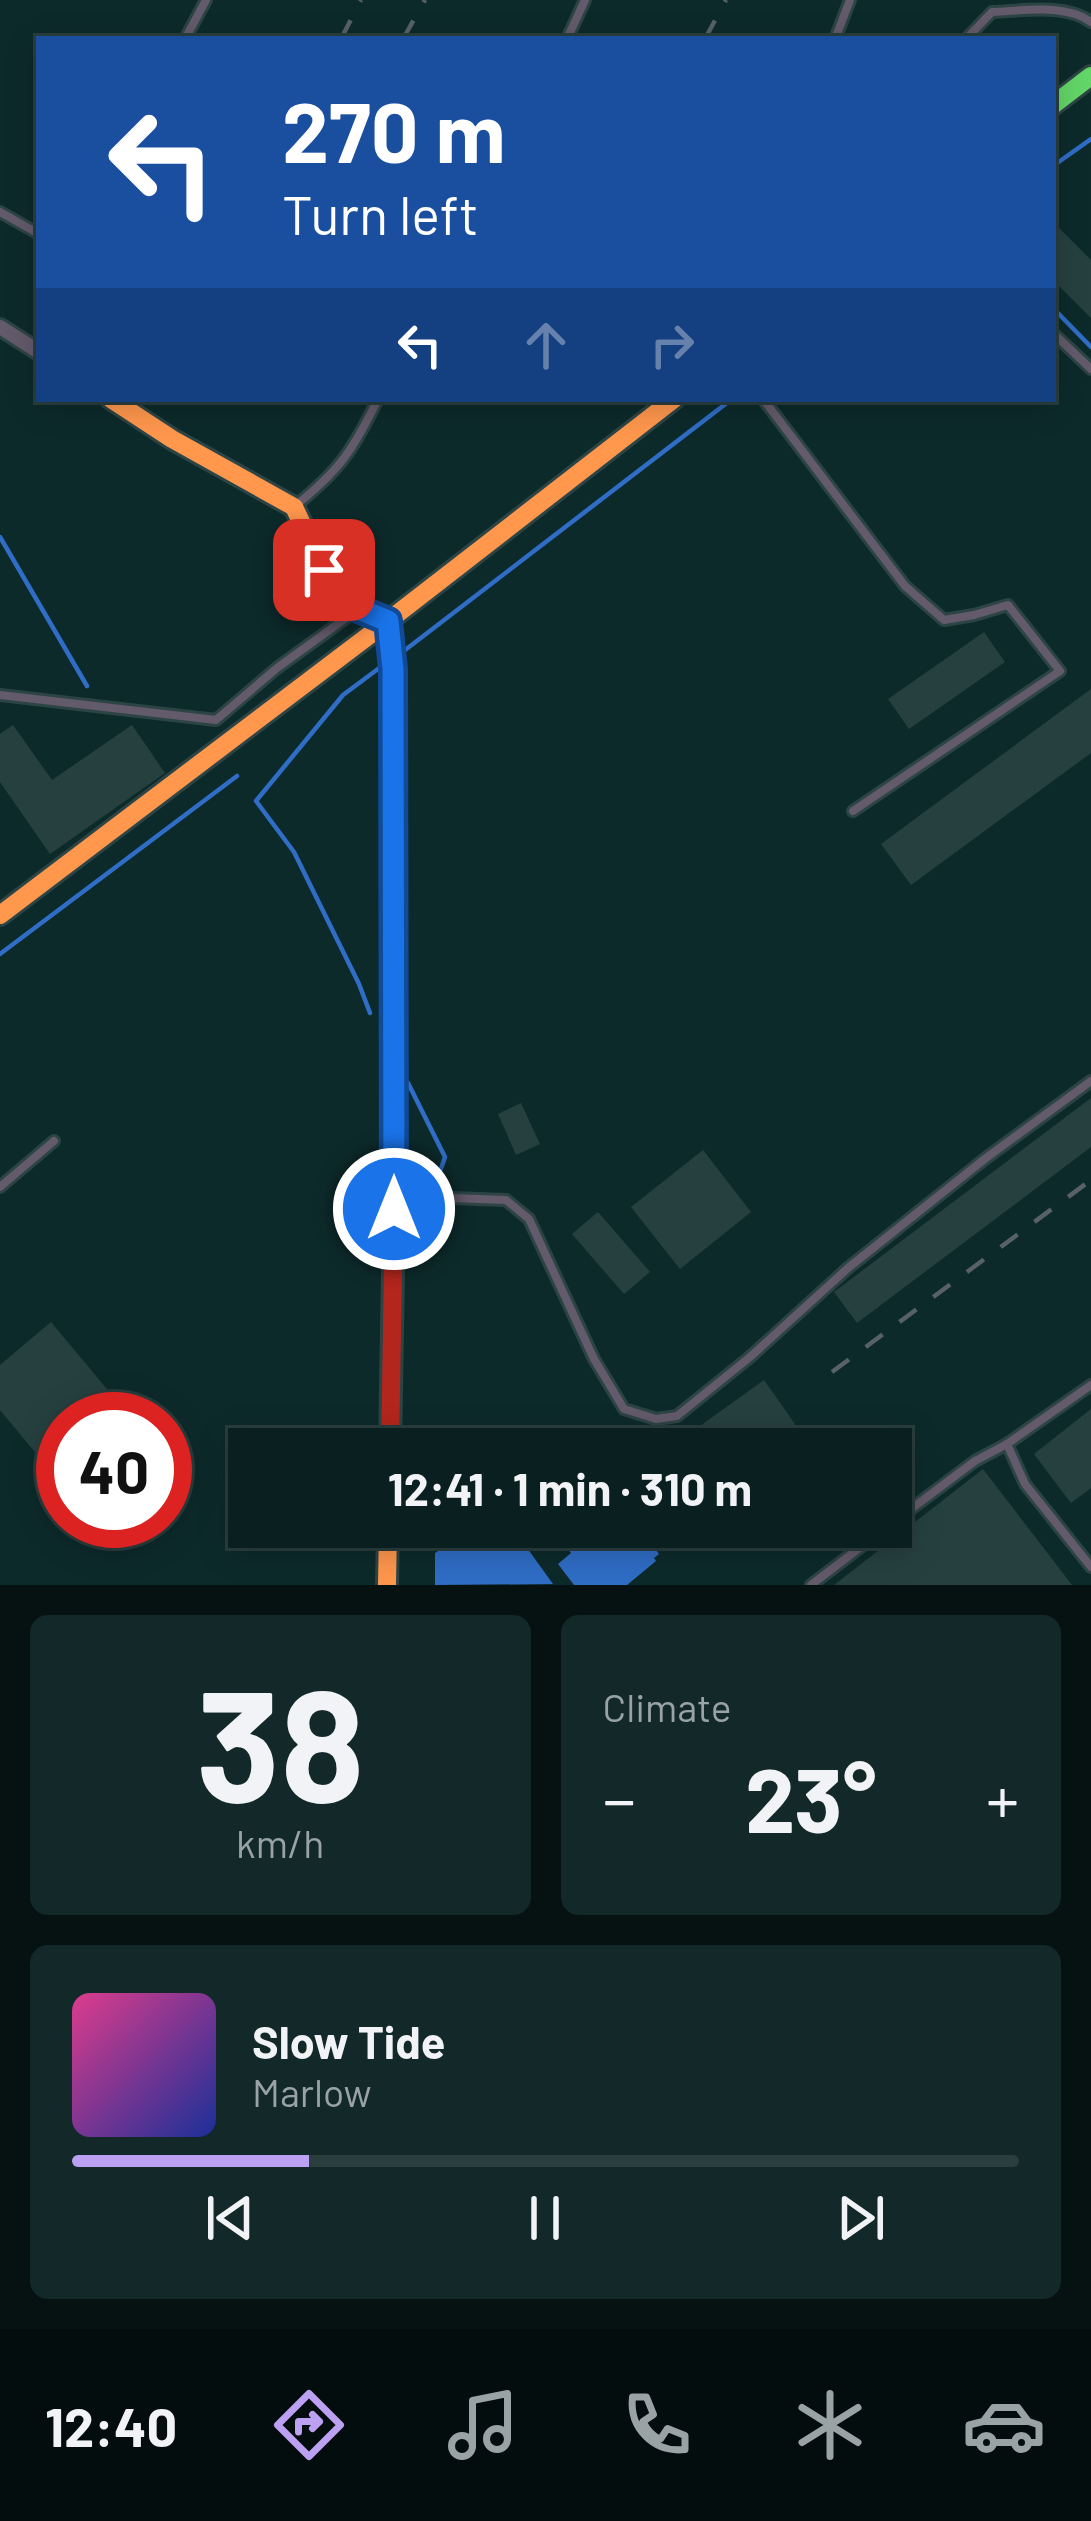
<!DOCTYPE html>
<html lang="en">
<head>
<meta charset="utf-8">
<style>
  :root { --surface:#0a2020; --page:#132829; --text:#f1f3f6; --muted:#99a3a5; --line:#2a3e3e; --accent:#bca0f2 }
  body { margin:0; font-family:Barlow,sans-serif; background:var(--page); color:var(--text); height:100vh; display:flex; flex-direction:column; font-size:45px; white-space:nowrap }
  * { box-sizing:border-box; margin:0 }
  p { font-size:39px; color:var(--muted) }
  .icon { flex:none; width:66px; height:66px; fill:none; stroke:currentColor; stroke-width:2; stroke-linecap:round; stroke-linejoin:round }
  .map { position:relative; height:1585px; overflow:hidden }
  .sheet { display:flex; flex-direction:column; gap:30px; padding:30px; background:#061212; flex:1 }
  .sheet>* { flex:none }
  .guide { position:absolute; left:36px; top:36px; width:1020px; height:366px; border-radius:0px; box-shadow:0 6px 30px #0003,0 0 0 3px var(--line); background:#1a4fa0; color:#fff; overflow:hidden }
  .speed { position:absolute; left:36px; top:1392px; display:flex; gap:24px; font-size:60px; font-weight:700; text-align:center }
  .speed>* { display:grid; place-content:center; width:156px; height:156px; border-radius:50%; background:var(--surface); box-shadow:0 6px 30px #0003,0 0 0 3px var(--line); line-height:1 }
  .speed .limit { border:18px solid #d22; background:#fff; color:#111 }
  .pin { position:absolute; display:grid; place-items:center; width:102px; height:102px; color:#fff; margin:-51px; border-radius:24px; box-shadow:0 6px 18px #0006 }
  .me { position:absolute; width:132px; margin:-66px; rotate:0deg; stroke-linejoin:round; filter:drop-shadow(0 0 9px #0008) }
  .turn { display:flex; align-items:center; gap:42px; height:252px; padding:0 48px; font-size:54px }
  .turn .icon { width:156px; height:156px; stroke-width:2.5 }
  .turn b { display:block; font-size:84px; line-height:102px }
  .lanes { display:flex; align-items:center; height:114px; padding:0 48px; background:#0003; justify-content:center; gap:60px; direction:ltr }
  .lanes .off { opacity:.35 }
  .big { font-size:90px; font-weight:700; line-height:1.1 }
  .sheet .tile { flex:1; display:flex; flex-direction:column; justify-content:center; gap:18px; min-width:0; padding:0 42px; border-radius:18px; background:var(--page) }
  .sheet .dial { align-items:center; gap:0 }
  .dial b { font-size:156px; line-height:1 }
  .song { display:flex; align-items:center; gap:36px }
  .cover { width:144px; height:144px; border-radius:18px; background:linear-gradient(135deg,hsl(330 70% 55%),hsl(230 70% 35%)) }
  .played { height:12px; border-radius:6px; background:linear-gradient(90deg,var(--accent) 25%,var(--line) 25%) }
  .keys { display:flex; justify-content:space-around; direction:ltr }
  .heat { display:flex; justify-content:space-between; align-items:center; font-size:66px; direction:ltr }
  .sheet .tiles { flex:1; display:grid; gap:30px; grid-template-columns:1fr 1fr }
  .tile:last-child { grid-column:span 2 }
  .trip { position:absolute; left:228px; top:1428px; width:684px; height:120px; border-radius:0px; background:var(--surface); box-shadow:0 6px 30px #0003,0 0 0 3px var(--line); font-weight:700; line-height:120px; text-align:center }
  .tab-bar { display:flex; height:192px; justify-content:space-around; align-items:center; background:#040d0d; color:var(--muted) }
  .tab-bar .icon { width:84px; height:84px }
  .tab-bar .selected { color:var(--accent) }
  .tab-bar b { font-size:54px; color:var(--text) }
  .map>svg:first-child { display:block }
  .water { fill:#2f6dc6 }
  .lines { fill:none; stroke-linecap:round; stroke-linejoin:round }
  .stream { stroke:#2f6dc6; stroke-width:4.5 }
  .building { fill:#264040 }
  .lane-casing { stroke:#2d4445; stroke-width:14 }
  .street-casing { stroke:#2d4445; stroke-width:20 }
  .fast-casing { stroke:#2d4445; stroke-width:24 }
  .slow-casing { stroke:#2d4445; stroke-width:24 }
  .jam-casing { stroke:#2d4445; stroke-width:24 }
  .lane { stroke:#635a6b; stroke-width:8 }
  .street { stroke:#635a6b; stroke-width:14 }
  .fast { stroke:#63d668; stroke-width:18 }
  .slow { stroke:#ff974d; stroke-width:18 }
  .jam { stroke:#b3261e; stroke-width:18 }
  .rail { stroke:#576167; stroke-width:4.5; stroke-dasharray:21 21; stroke-linecap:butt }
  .route-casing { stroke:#114b97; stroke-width:30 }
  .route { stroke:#1a73e8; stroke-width:21 }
</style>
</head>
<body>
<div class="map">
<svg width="1091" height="1585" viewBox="0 0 1091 1585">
  <rect width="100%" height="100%" fill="#0d2a2b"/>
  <g class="water">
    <path d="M 476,1527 L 512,1527 L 553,1584 L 435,1585 L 435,1553 Z"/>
    <path d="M 552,1527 L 640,1527 L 659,1554 L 654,1558 L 656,1561 L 627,1585 L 574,1585 L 558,1564 L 571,1553 Z"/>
  </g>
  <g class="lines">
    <g class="stream">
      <path d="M 1053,166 L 1091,139"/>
      <path d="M 1053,308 L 1091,347"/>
      <path d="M 0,537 L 87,686"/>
      <path d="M 396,657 L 732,399"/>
      <path d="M 0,954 L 237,776"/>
      <path d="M 370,1013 L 359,984 L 294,852 L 256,801 L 343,695 L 386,663"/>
      <path d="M 408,1083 L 445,1157 L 435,1186"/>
    </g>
  </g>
  <g class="building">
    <path d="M 1053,222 L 1091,260 L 1091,318 L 1053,280 Z"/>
    <path d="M 984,632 L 1005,662 L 909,729 L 888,699 Z"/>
    <path d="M 1091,689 L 1091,753 L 911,885 L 881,844 Z"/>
    <path d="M 13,725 L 52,780 L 132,725 L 165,773 L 50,854 L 0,782 L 0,734 Z"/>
    <path d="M 1091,1098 L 1091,1147 L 857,1323 L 834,1292 Z"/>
    <path d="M 521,1103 L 540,1144 L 516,1155 L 498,1114 Z"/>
    <path d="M 703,1150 L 751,1212 L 680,1269 L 631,1207 Z"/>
    <path d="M 598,1212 L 650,1272 L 624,1294 L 572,1234 Z"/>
    <path d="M 51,1322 L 132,1419 L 63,1419 L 63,1486 L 0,1410 L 0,1365 Z"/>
    <path d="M 764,1380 L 795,1424 L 761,1449 L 668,1449 Z"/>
    <path d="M 1091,1409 L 1091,1488 L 1071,1503 L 1034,1454 Z"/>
    <path d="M 983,1469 L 1072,1585 L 834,1585 Z"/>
  </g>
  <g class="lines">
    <defs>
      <g id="lane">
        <path d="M 185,39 L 206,0"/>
        <path d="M 567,39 L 585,0"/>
        <path d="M 835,39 L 850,0"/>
        <path d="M 966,39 L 992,12 C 1023,11 1065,3 1091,22"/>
        <path d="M 0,212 L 39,234"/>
        <path d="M 1053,333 L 1091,369"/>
        <path d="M 763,399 L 905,586 L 944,620 L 974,615 L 1008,605 L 1060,671 L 853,811"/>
        <path d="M 295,506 C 340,470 353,450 378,399"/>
        <path d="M 0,695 L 216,720 L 277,668 L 357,610"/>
        <path d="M 0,1187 L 54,1141"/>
        <path d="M 395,1196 L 506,1200 L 529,1219 L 594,1359 L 624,1409 L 656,1419 L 677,1416 L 750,1357 L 848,1268 L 986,1158 L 1091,1081"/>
        <path d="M 1007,1444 L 1025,1484 L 1091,1567"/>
        <path d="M 891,1524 L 975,1461 L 1007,1444 L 1091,1385"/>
        <path d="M 811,1585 L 887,1527"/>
      </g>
      <path id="street" d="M 0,327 L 39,352"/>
      <path id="fast" d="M 1053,105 L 1091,76"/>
      <g id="slow">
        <path d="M 111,399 L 172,439 L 294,507 L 339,601 L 388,621"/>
        <path d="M 0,915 L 388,621 L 674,399"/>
        <path d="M 387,1585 L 388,1527"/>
      </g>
      <path id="jam" d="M 388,621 L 393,669 L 394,1209 L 390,1449"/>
    </defs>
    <use href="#lane" class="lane-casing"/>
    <use href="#street" class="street-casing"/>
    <use href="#fast" class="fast-casing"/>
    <use href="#slow" class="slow-casing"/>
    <use href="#jam" class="jam-casing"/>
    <use href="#lane" class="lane"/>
    <use href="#street" class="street"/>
    <use href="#fast" class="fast"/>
    <use href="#slow" class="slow"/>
    <use href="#jam" class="jam"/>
    <g class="rail">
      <path d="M 341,39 L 361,0"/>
      <path d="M 403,39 L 425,0"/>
      <path d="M 705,39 L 726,0"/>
      <path d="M 832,1372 L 1091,1180"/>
    </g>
  </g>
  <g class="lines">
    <defs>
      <path id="route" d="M 324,570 L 339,601 L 388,621 L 393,669 L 394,1209"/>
    </defs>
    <use href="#route" class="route-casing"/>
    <use href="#route" class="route"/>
  </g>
</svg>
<div class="speed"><div class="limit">40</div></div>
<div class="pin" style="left:324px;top:570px;background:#d93025"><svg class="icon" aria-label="arrive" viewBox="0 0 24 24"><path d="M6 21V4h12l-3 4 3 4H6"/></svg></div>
<svg class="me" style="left:394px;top:1209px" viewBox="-20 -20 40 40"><circle r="17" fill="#1a73e8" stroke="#fff" stroke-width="3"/><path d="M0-11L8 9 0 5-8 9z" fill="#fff"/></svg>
<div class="trip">12:41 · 1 min · 310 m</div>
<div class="guide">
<div class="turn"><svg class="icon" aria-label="left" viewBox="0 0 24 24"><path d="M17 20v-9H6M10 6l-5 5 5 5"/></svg><div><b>270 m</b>Turn left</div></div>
<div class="lanes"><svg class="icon" aria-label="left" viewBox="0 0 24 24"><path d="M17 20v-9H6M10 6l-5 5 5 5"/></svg><svg class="icon off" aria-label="ahead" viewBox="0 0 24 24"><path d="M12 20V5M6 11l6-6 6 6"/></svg><svg class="icon off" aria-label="right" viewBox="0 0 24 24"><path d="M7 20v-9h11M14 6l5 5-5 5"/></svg></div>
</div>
</div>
<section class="sheet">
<div class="tiles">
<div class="tile dial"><b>38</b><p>km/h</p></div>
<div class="tile"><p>Climate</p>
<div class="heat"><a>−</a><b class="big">23°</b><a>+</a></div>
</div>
<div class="tile">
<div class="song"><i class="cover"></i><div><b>Slow Tide</b><p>Marlow</p></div></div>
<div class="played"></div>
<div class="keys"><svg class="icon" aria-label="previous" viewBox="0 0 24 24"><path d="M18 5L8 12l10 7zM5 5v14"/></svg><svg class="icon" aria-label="pause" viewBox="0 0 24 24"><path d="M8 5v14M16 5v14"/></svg><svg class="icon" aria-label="next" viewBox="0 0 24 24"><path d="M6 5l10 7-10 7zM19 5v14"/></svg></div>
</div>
</div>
</section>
<nav class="tab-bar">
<b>12:40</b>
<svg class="icon selected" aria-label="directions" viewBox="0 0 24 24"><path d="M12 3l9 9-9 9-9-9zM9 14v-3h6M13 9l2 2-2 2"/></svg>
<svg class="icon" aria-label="music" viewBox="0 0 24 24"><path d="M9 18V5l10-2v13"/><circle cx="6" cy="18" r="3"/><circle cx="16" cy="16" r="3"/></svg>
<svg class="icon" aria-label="phone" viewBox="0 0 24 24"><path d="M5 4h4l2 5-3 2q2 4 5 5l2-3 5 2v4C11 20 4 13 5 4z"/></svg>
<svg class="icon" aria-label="climate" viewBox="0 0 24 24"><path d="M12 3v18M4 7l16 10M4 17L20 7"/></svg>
<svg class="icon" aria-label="car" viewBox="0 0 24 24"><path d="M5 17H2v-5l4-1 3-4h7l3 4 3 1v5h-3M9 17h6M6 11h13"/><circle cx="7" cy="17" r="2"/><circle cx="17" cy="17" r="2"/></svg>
</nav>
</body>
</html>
